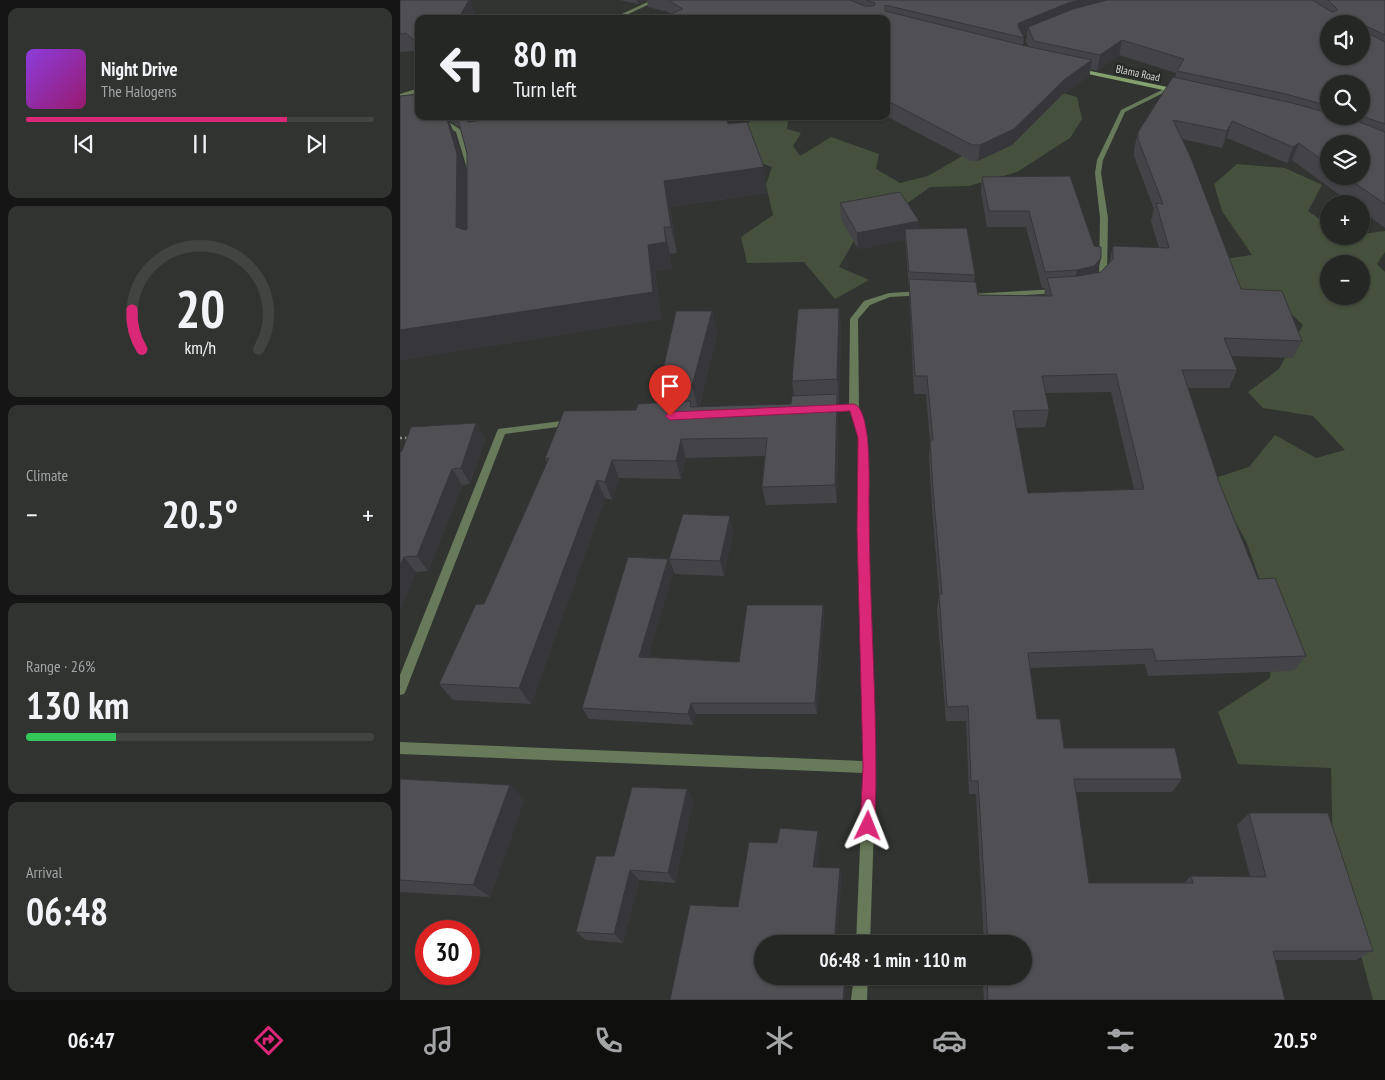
<!DOCTYPE html>
<html lang="en">
<head>
<meta charset="utf-8">
<style>
  :root { --surface:#252724; --page:#313331; --text:#f1f3f6; --muted:#a3a5a6; --line:#424441; --accent:#db2777 }
  body { margin:0; font-family:"PT Sans Narrow",sans-serif; background:var(--page); color:var(--text); height:100vh; display:flex; flex-direction:column; font-size:19px; white-space:nowrap }
  * { box-sizing:border-box; margin:0 }
  p { font-size:16px; color:var(--muted) }
  .icon { flex:none; width:28px; height:28px; fill:none; stroke:currentColor; stroke-width:2; stroke-linecap:round; stroke-linejoin:round }
  .map { position:relative; flex:1; overflow:hidden }
  .details { display:flex; flex-direction:column; gap:8px; padding:8px; background:#141514; width:400px }
  .details>* { flex:none }
  .guide { position:absolute; left:15px; top:15px; width:475px; height:105px; border-radius:10px; box-shadow:0 1px 4px #0004,0 0 0 1px var(--line); background:#252724; color:var(--text); overflow:hidden }
  .controls { position:absolute; left:920px; top:15px; display:grid; gap:10px }
  .controls a { display:grid; place-items:center; width:50px; height:50px; border-radius:50%; background:var(--surface); box-shadow:0 1px 4px #0004,0 0 0 1px var(--line); font-size:25px }
  .speed { position:absolute; left:15px; top:920px; display:flex; gap:10px; font-size:25px; font-weight:700; text-align:center }
  .speed>* { display:grid; place-content:center; width:65px; height:65px; border-radius:50%; background:var(--surface); box-shadow:0 1px 4px #0004,0 0 0 1px var(--line); line-height:1 }
  .speed .limit { border:8px solid #d22; background:#fff; color:#111 }
  .pin { position:absolute; display:grid; place-items:center; width:42px; height:42px; color:#fff; margin:-51px -21px; border-radius:50% 50% 50% 0; rotate:-45deg; box-shadow:0 0 5px #0007 }
  .pin .icon { rotate:45deg }
  .me { position:absolute; width:55px; margin:-28px; rotate:2deg; stroke-linejoin:round; filter:drop-shadow(0 0 4px #0008) }
  .turn { display:flex; align-items:center; gap:18px; height:105px; padding:0 15px; font-size:22px }
  .turn .icon { width:65px; height:65px; stroke-width:2.5 }
  .turn b { display:block; font-size:35px; line-height:42px }
  .big { font-size:38px; font-weight:700; line-height:1.1 }
  .details .tile { flex:1; display:flex; flex-direction:column; justify-content:center; gap:8px; min-width:0; padding:0 18px; border-radius:10px; background:var(--page) }
  .details .dial { align-items:center; gap:0 }
  .dial svg { height:130px; overflow:visible; fill:none; stroke:var(--line); stroke-width:7; stroke-linecap:round; text-anchor:middle }
  .dial text { fill:var(--text); stroke:none }
  .song { display:flex; align-items:center; gap:15px }
  .cover { width:60px; height:60px; border-radius:8px; background:linear-gradient(135deg,hsl(270 70% 55%),hsl(320 70% 35%)) }
  .played { height:5px; border-radius:2px; background:linear-gradient(90deg,var(--accent) 75%,var(--line) 75%) }
  .keys { display:flex; justify-content:space-around; direction:ltr }
  .heat { display:flex; justify-content:space-between; align-items:center; font-size:28px; direction:ltr }
  .charge { height:8px; border-radius:4px; background:linear-gradient(90deg,#34c759 26%,var(--line) 0) }
  .trip { position:absolute; left:354px; top:935px; width:278px; height:50px; border-radius:25px; background:var(--surface); box-shadow:0 1px 4px #0004,0 0 0 1px var(--line); font-weight:700; line-height:50px; text-align:center }
  .dock { display:flex; height:80px; justify-content:space-around; align-items:center; background:#0f100e; color:var(--muted) }
  .dock .icon { width:35px; height:35px }
  .dock .active { color:var(--accent) }
  .dock b { font-size:22px; color:var(--text) }
  main { display:flex; flex:1; min-height:0 }
  .map>svg:first-child { display:block }
  .green { fill:#46513d; fill-rule:evenodd }
  .lines { fill:none; stroke-linecap:round; stroke-linejoin:round }
  .path { stroke:#898b88; stroke-width:2.5; stroke-dasharray:2 3; stroke-linecap:butt }
  .street { fill:#687a59; fill-rule:evenodd }
  .secondary { fill:#85a16d; fill-rule:evenodd }
  .wall { fill:#444448; fill-rule:evenodd }
  .shaded-wall { fill:#37373b }
  .building { fill:#4f4f54; stroke:#37373b; fill-rule:evenodd }
  .route { fill:#db2777; stroke:#8e194d }
  .labels { text-anchor:middle; dominant-baseline:central; stroke-width:5; stroke-linejoin:round; paint-order:stroke }
  .far-street-label { font-size:11px; fill:#d5d6d3; stroke:#272a26 }
</style>
</head>
<body>
<main>
<section class="details">
<div class="tile">
<div class="song"><i class="cover"></i><div><b>Night Drive</b><p>The Halogens</p></div></div>
<div class="played"></div>
<div class="keys"><svg class="icon" aria-label="previous" viewBox="0 0 24 24"><path d="M18 5L8 12l10 7zM5 5v14"/></svg><svg class="icon" aria-label="pause" viewBox="0 0 24 24"><path d="M8 5v14M16 5v14"/></svg><svg class="icon" aria-label="next" viewBox="0 0 24 24"><path d="M6 5l10 7-10 7zM19 5v14"/></svg></div>
</div>
<div class="tile dial"><svg viewBox="0 0 100 80">
<path d="M14 69A42 42 0 1 1 86 69"/>
<path d="M14 69A42 42 0 0 1 8 45" stroke="#db2777"/>
<text x="50" y="56" font-size="32" font-weight="700">20</text>
<text x="50" y="72" font-size="11">km/h</text>
</svg></div>
<div class="tile"><p>Climate</p>
<div class="heat"><a>−</a><b class="big">20.5°</b><a>+</a></div>
</div>
<div class="tile"><p>Range · 26%</p><b class="big">130 km</b><div class="charge"></div></div>
<div class="tile"><p>Arrival</p><b class="big">06:48</b></div>
</section>
<div class="map">
<svg width="985" height="1000" viewBox="0 0 985 1000">
  <rect width="100%" height="100%" fill="#313430"/>
  <g class="green">
    <path d="M 653,90 L 677,97 L 682,119 L 670,138 L 617,172 L 569,186 L 530,187 L 488,217 L 460,230 L 439,267 L 469,280 L 435,299 L 404,262 L 347,263 L 341,237 L 373,215 L 366,185 L 372,167 L 340,156 L 342,136 L 352,116 L 389,116 L 387,129 L 401,133 L 393,146 L 400,156 L 431,137 L 479,154 L 476,169 L 500,183 L 528,176 L 567,153 Z"/>
    <path d="M 837,164 L 885,168 L 922,185 L 908,211 L 929,226 L 929,236 L 961,236 L 961,234 L 985,231 L 985,252 L 977,264 L 985,272 L 985,1000 L 973,1000 L 933,851 L 931,768 L 838,764 L 818,712 L 870,678 L 874,621 L 847,543 L 812,479 L 849,467 L 875,435 L 916,458 L 945,450 L 913,416 L 863,408 L 848,392 L 879,369 L 903,325 L 881,304 L 827,294 L 818,260 L 852,255 L 822,211 L 814,184 ZM 929,264 L 961,264 L 961,296 L 929,296 Z"/>
  </g>
  <g class="lines">
    <path class="path" d="M 0,438 L 11,438"/>
    <g class="street">
      <path d="M 252,0 L 258,0 L 218,19 L 211,19 Z"/>
      <path d="M 19,88 L 19,92 L 0,98 L 0,94 Z"/>
      <path d="M 766,88 L 771,89 L 725,112 L 703,160 L 701,173 L 708,218 L 707,275 L 700,284 L 694,284 L 693,282 L 699,275 L 700,218 L 695,173 L 697,160 L 721,110 Z"/>
      <path d="M 32,116 L 40,116 L 61,130 L 74,172 L 73,173 L 68,172 L 56,132 Z"/>
      <path d="M 657,289 L 660,289 L 660,293 L 570,298 L 566,296 L 570,294 Z"/>
      <path d="M 523,291 L 527,293 L 526,295 L 490,297 L 470,305 L 458,319 L 459,407 L 468,438 L 468,530 L 476,767 L 470,944 L 456,944 L 463,773 L 0,754 L 0,742 L 463,761 L 458,530 L 458,438 L 450,410 L 426,412 L 421,409 L 426,406 L 449,404 L 450,319 L 464,301 L 489,293 Z"/>
      <path d="M 170,420 L 175,423 L 173,425 L 105,434 L 6,690 L 4,694 L 0,695 L 0,675 L 98,429 Z"/>
      <path d="M 454,976 L 468,976 L 467,1000 L 451,1000 Z"/>
    </g>
    <path class="secondary" d="M 676,68 L 777,89 L 780,91 L 777,93 L 674,71 L 673,70 Z"/>
  </g>
  <g class="wall">
    <path d="M 0,0 L 76,15 L 19,19 L 19,56 L 14,51 L 0,52 Z"/>
    <path d="M 220,0 L 985,0 L 985,228 L 961,210 L 961,204 L 952,204 L 892,160 L 887,163 L 827,138 L 822,148 L 782,139 L 841,289 L 902,341 L 893,358 L 831,356 L 837,370 L 829,388 L 788,388 L 819,482 L 858,579 L 906,656 L 894,671 L 748,676 L 745,664 L 630,668 L 637,719 L 664,748 L 782,779 L 772,792 L 676,792 L 689,883 L 784,883 L 791,876 L 850,877 L 837,825 L 849,813 L 973,951 L 956,960 L 875,960 L 885,1000 L 584,1000 L 583,984 L 586,978 L 586,976 L 622,976 L 622,944 L 584,944 L 576,794 L 569,794 L 566,721 L 546,721 L 537,610 L 539,594 L 532,508 L 529,458 L 530,441 L 526,394 L 514,394 L 509,289 L 505,240 L 458,249 L 441,219 L 440,203 L 519,221 L 519,229 L 575,275 L 574,282 L 578,295 L 644,296 L 645,288 L 642,288 L 626,227 L 587,227 L 581,193 L 582,177 L 694,246 L 701,258 L 697,273 L 701,272 L 709,263 L 713,246 L 759,248 L 751,221 L 754,209 L 734,156 L 734,149 L 738,132 L 775,78 L 776,73 L 719,55 L 697,71 L 691,69 L 689,76 L 662,95 L 612,145 L 578,161 L 571,161 L 486,116 L 486,19 L 257,19 L 270,14 L 269,12 L 248,7 L 247,0 L 238,4 ZM 627,34 L 626,42 L 629,47 L 623,46 L 624,38 L 623,36 ZM 929,84 L 961,84 L 961,116 L 929,116 ZM 929,144 L 961,176 L 929,176 ZM 711,392 L 734,489 L 628,493 L 616,428 L 645,427 L 649,410 L 645,393 Z"/>
    <path d="M 19,116 L 326,116 L 328,124 L 367,193 L 270,207 L 277,253 L 270,254 L 272,269 L 255,271 L 261,319 L 0,360 ZM 49,120 L 60,128 L 67,153 L 67,176 L 54,133 Z"/>
    <path d="M 439,308 L 441,331 L 439,403 L 438,403 L 438,412 L 437,503 L 366,505 L 362,487 L 365,456 L 286,458 L 281,479 L 219,478 L 212,500 L 205,498 L 131,704 L 53,700 L 39,684 L 84,604 L 147,462 L 145,458 L 236,410 L 263,403 L 259,388 L 312,311 L 317,334 L 299,407 L 391,404 L 394,396 L 392,381 Z"/>
    <path d="M 76,423 L 85,439 L 70,484 L 62,485 L 28,571 L 16,572 L 0,610 L 2,451 Z"/>
    <path d="M 333,532 L 324,576 L 275,574 L 269,559 Z"/>
    <path d="M 268,559 L 273,572 L 248,657 L 339,662 L 423,605 L 424,617 L 417,714 L 296,714 L 293,725 L 189,719 L 182,708 Z"/>
    <path d="M 0,779 L 110,785 L 124,800 L 90,897 L 0,892 Z"/>
    <path d="M 287,789 L 293,801 L 275,883 L 239,880 L 223,943 L 186,940 L 176,932 L 214,856 Z"/>
  </g>
  <g class="shaded-wall">
    <path d="M 69,0 L 71,0 L 76,15 L 75,19 L 58,19 Z"/>
    <path d="M 237,0 L 247,0 L 238,4 Z"/>
    <path d="M 680,0 L 729,0 L 628,27 L 627,34 L 620,37 L 618,26 L 619,23 L 668,3 Z"/>
    <path d="M 722,40 L 719,55 L 697,71 L 700,55 Z"/>
    <path d="M 692,60 L 689,76 L 662,95 L 612,145 L 578,161 L 580,145 L 665,79 Z"/>
    <path d="M 46,116 L 47,116 L 54,133 L 68,179 L 68,253 L 56,227 Z"/>
    <path d="M 71,116 L 141,116 L 68,122 L 67,118 Z"/>
    <path d="M 832,121 L 827,138 L 822,148 L 827,131 Z"/>
    <path d="M 899,143 L 892,160 L 887,163 L 893,147 Z"/>
    <path d="M 364,167 L 367,193 L 270,207 L 277,253 L 271,227 L 264,181 Z"/>
    <path d="M 519,221 L 519,238 L 505,229 L 505,240 L 458,249 L 457,233 Z"/>
    <path d="M 264,227 L 270,254 L 272,269 L 255,271 L 261,319 L 0,360 L 0,330 L 248,245 Z"/>
    <path d="M 701,258 L 697,274 L 674,286 L 677,270 Z"/>
    <path d="M 439,308 L 441,331 L 439,403 L 437,379 Z"/>
    <path d="M 312,311 L 317,334 L 298,410 L 292,386 Z"/>
    <path d="M 437,394 L 438,412 L 437,503 L 435,485 Z"/>
    <path d="M 76,423 L 85,439 L 70,484 L 61,468 Z"/>
    <path d="M 281,439 L 286,458 L 281,479 L 276,461 Z"/>
    <path d="M 212,460 L 219,478 L 212,500 L 205,482 Z"/>
    <path d="M 52,469 L 62,485 L 28,571 L 17,556 Z"/>
    <path d="M 197,480 L 205,498 L 131,704 L 119,688 Z"/>
    <path d="M 330,516 L 333,532 L 324,576 L 320,561 Z"/>
    <path d="M 4,557 L 16,572 L 0,610 L 0,566 Z"/>
    <path d="M 268,559 L 273,572 L 245,669 L 239,657 Z"/>
    <path d="M 423,605 L 424,617 L 417,714 L 415,703 Z"/>
    <path d="M 291,703 L 296,714 L 293,725 L 288,714 Z"/>
    <path d="M 110,785 L 124,800 L 90,897 L 73,885 Z"/>
    <path d="M 287,789 L 293,801 L 275,883 L 268,873 Z"/>
    <path d="M 418,831 L 420,842 L 416,877 L 413,867 Z"/>
    <path d="M 440,868 L 442,878 L 436,944 L 434,944 Z"/>
    <path d="M 230,870 L 239,880 L 223,943 L 214,934 Z"/>
    <path d="M 445,976 L 447,976 L 445,1000 L 443,1000 Z"/>
  </g>
  <g class="building">
    <path d="M 0,0 L 69,0 L 58,19 L 19,19 L 19,45 L 6,33 L 0,34 Z"/>
    <path d="M 268,0 L 450,0 L 465,6 L 474,6 L 475,3 L 466,0 L 680,0 L 668,3 L 619,23 L 618,26 L 624,38 L 485,5 L 485,11 L 630,47 L 692,60 L 665,79 L 614,129 L 580,145 L 572,145 L 486,100 L 486,19 L 299,19 L 293,15 L 294,19 L 257,19 L 283,9 Z"/>
    <path d="M 707,0 L 912,0 L 932,12 L 938,10 L 928,0 L 985,0 L 985,35 L 966,26 L 966,32 L 985,42 L 985,124 L 961,116 L 961,84 L 929,84 L 929,106 L 886,94 L 777,71 L 784,59 L 722,40 L 700,55 L 634,41 L 628,27 L 673,9 ZM 929,24 L 961,24 L 961,56 L 929,56 Z"/>
    <path d="M 773,77 L 888,102 L 929,113 L 929,116 L 939,116 L 957,121 L 985,132 L 985,204 L 945,176 L 961,176 L 961,144 L 929,144 L 929,165 L 899,143 L 893,147 L 832,121 L 827,131 L 773,120 L 791,158 L 841,289 L 882,291 L 902,341 L 824,338 L 837,370 L 782,370 L 819,482 L 858,579 L 875,578 L 906,656 L 756,661 L 753,649 L 628,653 L 637,719 L 660,719 L 664,748 L 775,748 L 782,779 L 674,779 L 689,883 L 793,883 L 791,876 L 866,877 L 849,813 L 928,813 L 973,951 L 873,951 L 885,1000 L 588,1000 L 587,977 L 622,976 L 622,944 L 588,944 L 578,781 L 571,781 L 568,706 L 547,707 L 539,594 L 542,594 L 533,490 L 530,440 L 533,440 L 527,376 L 515,376 L 509,279 L 576,282 L 578,295 L 652,296 L 647,278 L 678,276 L 701,272 L 713,259 L 713,246 L 769,248 L 756,203 L 763,204 L 738,139 L 738,132 ZM 716,374 L 744,489 L 628,493 L 613,411 L 649,410 L 642,376 Z"/>
    <path d="M 19,94 L 19,116 L 46,116 L 57,154 L 56,227 L 65,230 L 67,229 L 67,153 L 57,116 L 71,116 L 67,118 L 68,122 L 116,116 L 326,116 L 328,124 L 347,122 L 364,167 L 264,181 L 271,227 L 264,227 L 266,242 L 248,245 L 253,292 L 0,330 L 0,96 Z"/>
    <path d="M 670,176 L 694,246 L 701,247 L 701,258 L 694,266 L 677,270 L 645,272 L 629,211 L 589,211 L 582,177 Z"/>
    <path d="M 500,192 L 519,221 L 457,233 L 440,203 Z"/>
    <path d="M 567,228 L 575,275 L 509,272 L 505,229 Z"/>
    <path d="M 439,308 L 437,379 L 392,381 L 398,309 Z"/>
    <path d="M 276,311 L 312,311 L 292,386 L 259,388 Z"/>
    <path d="M 437,394 L 435,485 L 362,487 L 367,438 L 281,439 L 276,461 L 212,460 L 205,482 L 197,480 L 119,688 L 39,684 L 76,604 L 84,604 L 149,458 L 145,458 L 164,411 L 236,410 L 238,404 L 291,401 L 290,407 L 391,404 L 392,396 Z"/>
    <path d="M 76,423 L 61,468 L 52,469 L 17,556 L 4,557 L 0,566 L 0,452 L 2,451 L 11,427 Z"/>
    <path d="M 283,514 L 330,516 L 320,561 L 269,559 Z"/>
    <path d="M 228,557 L 268,559 L 239,657 L 339,662 L 347,605 L 423,605 L 415,703 L 291,703 L 288,714 L 182,708 Z"/>
    <path d="M 0,779 L 110,785 L 73,885 L 0,880 Z"/>
    <path d="M 232,787 L 287,789 L 268,873 L 230,870 L 214,934 L 176,932 L 196,856 L 214,856 Z"/>
    <path d="M 380,828 L 418,831 L 413,867 L 440,868 L 434,944 L 362,944 L 362,976 L 445,976 L 443,1000 L 270,1000 L 290,905 L 338,907 L 349,842 L 377,843 Z"/>
  </g>
  <path class="route" d="M 454,404 C 472,409 469,485 469,502 C 469,610 479,718 475,826 L 473,831 L 468,834 L 462,831 L 460,826 L 463,767 L 457,530 L 458,438 L 450,411 L 270,420 L 265,416 L 270,412 Z"/>
  <g class="labels">
    <g class="far-street-label">
      <text transform="translate(738 73) rotate(12)">Blama Road</text>
    </g>
  </g>
</svg>
<div class="controls">
<a><svg class="icon" aria-label="sound" viewBox="0 0 24 24"><path d="M4 9h4l5-4v14l-5-4H4zM17 9q2 3 0 6"/></svg></a>
<a><svg class="icon" aria-label="search" viewBox="0 0 24 24"><circle cx="10" cy="10" r="6"/><path d="M15 15l6 6"/></svg></a>
<a><svg class="icon" aria-label="layers" viewBox="0 0 24 24"><path d="M12 4l9 5-9 5-9-5zM3 14l9 5 9-5"/></svg></a>
<a>+</a>
<a>−</a>
</div>
<div class="speed"><div class="limit">30</div></div>
<div class="pin" style="left:270px;top:416px;background:#d93025"><svg class="icon" aria-label="arrive" viewBox="0 0 24 24"><path d="M6 21V4h12l-3 4 3 4H6"/></svg></div>
<svg class="me" style="left:468px;top:826px" viewBox="-20 -20 40 40"><path d="M0-17L14 15 0 8-14 15z" fill="#db2777" stroke="#fff" stroke-width="4"/></svg>
<div class="trip">06:48 · 1 min · 110 m</div>
<div class="guide">
<div class="turn"><svg class="icon" aria-label="left" viewBox="0 0 24 24"><path d="M17 20v-9H6M10 6l-5 5 5 5"/></svg><div><b>80 m</b>Turn left</div></div>
</div>
</div>
</main>
<nav class="dock">
<b>06:47</b>
<svg class="icon active" aria-label="directions" viewBox="0 0 24 24"><path d="M12 3l9 9-9 9-9-9zM9 14v-3h6M13 9l2 2-2 2"/></svg>
<svg class="icon" aria-label="music" viewBox="0 0 24 24"><path d="M9 18V5l10-2v13"/><circle cx="6" cy="18" r="3"/><circle cx="16" cy="16" r="3"/></svg>
<svg class="icon" aria-label="phone" viewBox="0 0 24 24"><path d="M5 4h4l2 5-3 2q2 4 5 5l2-3 5 2v4C11 20 4 13 5 4z"/></svg>
<svg class="icon" aria-label="climate" viewBox="0 0 24 24"><path d="M12 3v18M4 7l16 10M4 17L20 7"/></svg>
<svg class="icon" aria-label="car" viewBox="0 0 24 24"><path d="M5 17H2v-5l4-1 3-4h7l3 4 3 1v5h-3M9 17h6M6 11h13"/><circle cx="7" cy="17" r="2"/><circle cx="17" cy="17" r="2"/></svg>
<svg class="icon" aria-label="filters" viewBox="0 0 24 24"><path d="M4 7h16M4 17h16"/><circle cx="9" cy="7" r="2"/><circle cx="15" cy="17" r="2"/></svg>
<b>20.5°</b>
</nav>
</body>
</html>
